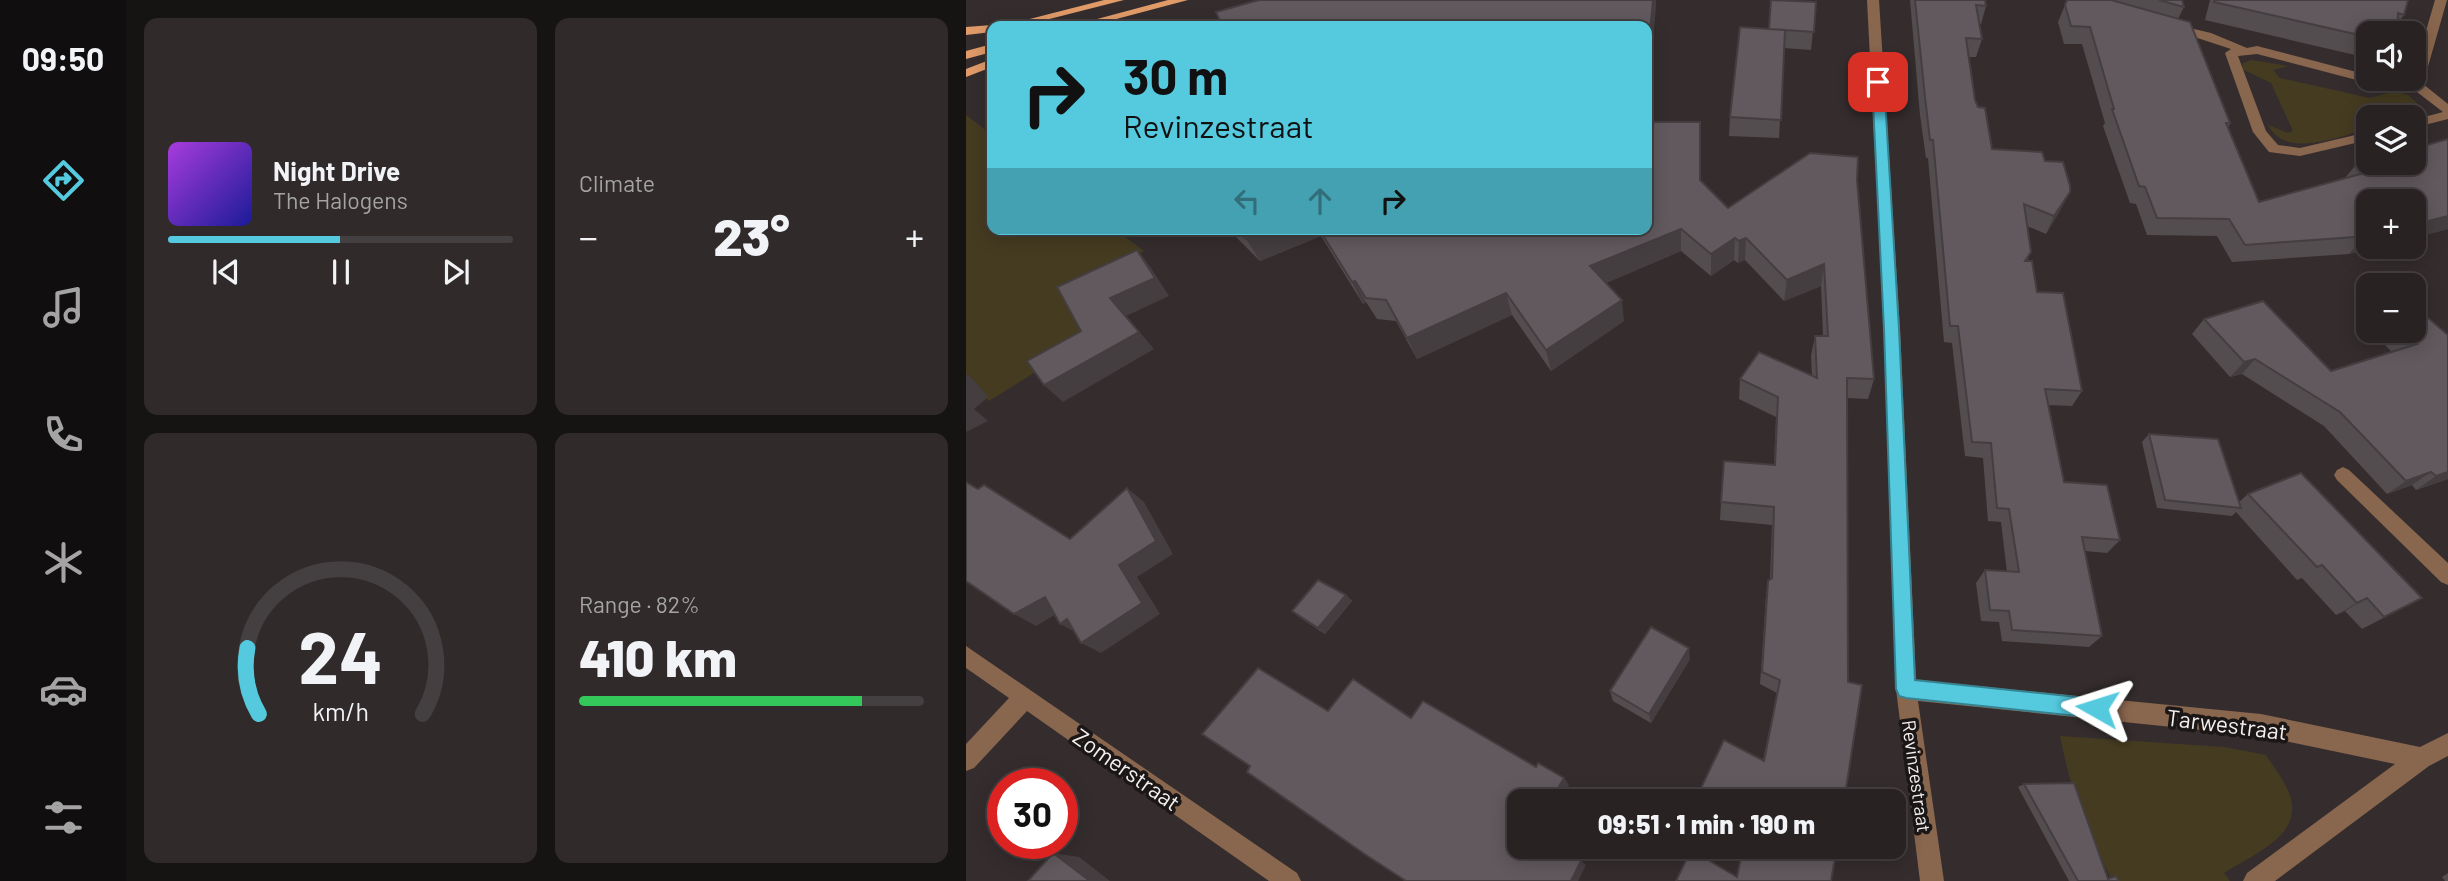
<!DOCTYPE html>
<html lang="en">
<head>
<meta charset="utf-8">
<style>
  :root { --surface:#282222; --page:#302a2a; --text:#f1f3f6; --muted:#a5a4a5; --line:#443f40; --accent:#55cadf }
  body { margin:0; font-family:Barlow,sans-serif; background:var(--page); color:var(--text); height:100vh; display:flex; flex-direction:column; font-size:26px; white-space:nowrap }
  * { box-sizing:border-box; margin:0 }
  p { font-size:23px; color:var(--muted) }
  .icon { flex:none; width:38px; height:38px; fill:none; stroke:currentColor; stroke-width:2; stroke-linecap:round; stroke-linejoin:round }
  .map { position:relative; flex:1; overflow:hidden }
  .sheet { display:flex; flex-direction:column; gap:18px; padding:18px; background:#161313; width:840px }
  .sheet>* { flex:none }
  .hud { position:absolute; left:21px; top:21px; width:665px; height:214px; border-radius:14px; box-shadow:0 4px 18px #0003,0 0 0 2px var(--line); background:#55cadf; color:#111; overflow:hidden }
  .controls { position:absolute; left:1390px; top:21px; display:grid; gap:14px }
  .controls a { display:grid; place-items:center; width:70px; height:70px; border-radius:14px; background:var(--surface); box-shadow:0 4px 18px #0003,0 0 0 2px var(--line); font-size:35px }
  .speed { position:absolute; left:21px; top:768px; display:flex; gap:14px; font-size:35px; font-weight:700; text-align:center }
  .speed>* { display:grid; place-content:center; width:91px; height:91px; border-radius:50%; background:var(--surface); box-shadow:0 4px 18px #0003,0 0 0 2px var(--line); line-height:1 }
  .speed .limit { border:10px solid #d22; background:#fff; color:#111 }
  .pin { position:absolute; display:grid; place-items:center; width:60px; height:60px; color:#fff; margin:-30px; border-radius:14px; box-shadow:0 4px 10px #0006 }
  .me { position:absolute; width:77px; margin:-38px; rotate:276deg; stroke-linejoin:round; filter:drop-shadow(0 0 5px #0008) }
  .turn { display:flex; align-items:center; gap:24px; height:147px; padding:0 21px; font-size:32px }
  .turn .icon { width:91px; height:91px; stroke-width:2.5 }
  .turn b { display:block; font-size:49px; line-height:60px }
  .lanes { display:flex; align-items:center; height:66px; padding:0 21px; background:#0003; justify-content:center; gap:35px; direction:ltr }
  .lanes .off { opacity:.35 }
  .big { font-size:52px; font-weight:800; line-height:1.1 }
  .sheet .widget { flex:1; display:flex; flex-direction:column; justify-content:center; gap:10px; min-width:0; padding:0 24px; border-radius:14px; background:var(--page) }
  .sheet .dial { align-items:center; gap:0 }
  .dial svg { height:182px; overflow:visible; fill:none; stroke:var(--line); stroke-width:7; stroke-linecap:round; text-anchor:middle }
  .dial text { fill:var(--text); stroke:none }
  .song { display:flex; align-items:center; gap:21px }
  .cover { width:84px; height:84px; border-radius:10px; background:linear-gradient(135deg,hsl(280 70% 55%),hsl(240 70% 35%)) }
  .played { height:7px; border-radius:4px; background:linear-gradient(90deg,var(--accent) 50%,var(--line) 50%) }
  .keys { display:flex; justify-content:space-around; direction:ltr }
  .heat { display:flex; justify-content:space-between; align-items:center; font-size:38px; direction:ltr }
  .charge { height:10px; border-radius:5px; background:linear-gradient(90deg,#34c759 82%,var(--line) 0) }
  .sheet .tiles { flex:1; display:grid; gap:18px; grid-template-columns:repeat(2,1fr) }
  .trip { position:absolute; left:541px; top:789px; width:399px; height:70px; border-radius:14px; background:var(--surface); box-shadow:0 4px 18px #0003,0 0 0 2px var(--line); font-weight:800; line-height:70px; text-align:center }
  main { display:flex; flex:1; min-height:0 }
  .tabs { display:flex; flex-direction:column; width:126px; justify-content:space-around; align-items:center; background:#100e0e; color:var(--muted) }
  .tabs .icon { width:49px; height:49px }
  .tabs .current { color:var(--accent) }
  .tabs b { font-size:32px; color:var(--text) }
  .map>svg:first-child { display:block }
  .green { fill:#453b21 }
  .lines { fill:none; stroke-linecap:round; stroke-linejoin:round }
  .street { fill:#89664e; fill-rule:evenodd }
  .primary { fill:#e19b69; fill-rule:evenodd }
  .wall { fill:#534d50 }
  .shaded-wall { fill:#443e41 }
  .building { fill:#61595d; stroke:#443e41; stroke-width:2 }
  .route { fill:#55cadf; stroke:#378391; stroke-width:2 }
  .labels { text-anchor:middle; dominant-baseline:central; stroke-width:7; stroke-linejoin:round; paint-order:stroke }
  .street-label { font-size:19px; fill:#f5f0f0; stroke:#1a1716 }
  .near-street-label { font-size:23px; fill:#f5f0f0; stroke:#1a1716 }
</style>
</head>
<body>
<main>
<nav class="tabs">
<b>09:50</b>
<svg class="icon current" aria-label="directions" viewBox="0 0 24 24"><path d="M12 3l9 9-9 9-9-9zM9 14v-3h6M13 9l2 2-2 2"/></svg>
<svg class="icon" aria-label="music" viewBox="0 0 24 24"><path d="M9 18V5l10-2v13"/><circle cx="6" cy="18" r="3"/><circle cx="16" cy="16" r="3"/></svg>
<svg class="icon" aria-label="phone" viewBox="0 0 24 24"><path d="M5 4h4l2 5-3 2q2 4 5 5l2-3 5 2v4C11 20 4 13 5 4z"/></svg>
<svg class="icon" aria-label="climate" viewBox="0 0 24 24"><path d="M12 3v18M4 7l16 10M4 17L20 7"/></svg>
<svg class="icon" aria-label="car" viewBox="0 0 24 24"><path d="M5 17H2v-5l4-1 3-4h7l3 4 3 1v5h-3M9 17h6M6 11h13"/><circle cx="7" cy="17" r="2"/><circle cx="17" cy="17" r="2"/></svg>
<svg class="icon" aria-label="filters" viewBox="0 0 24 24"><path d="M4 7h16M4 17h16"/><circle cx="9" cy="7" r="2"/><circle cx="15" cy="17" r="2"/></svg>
</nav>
<section class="sheet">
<div class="tiles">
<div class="widget">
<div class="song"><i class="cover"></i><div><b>Night Drive</b><p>The Halogens</p></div></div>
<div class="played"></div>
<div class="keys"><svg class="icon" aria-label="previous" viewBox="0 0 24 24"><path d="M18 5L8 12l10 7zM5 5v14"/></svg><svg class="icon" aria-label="pause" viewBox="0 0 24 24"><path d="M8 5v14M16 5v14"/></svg><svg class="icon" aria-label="next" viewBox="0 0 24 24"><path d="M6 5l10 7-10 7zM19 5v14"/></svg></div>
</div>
<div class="widget"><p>Climate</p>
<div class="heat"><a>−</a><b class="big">23°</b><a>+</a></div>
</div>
<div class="widget dial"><svg viewBox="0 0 100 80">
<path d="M14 69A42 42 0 1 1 86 69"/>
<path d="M14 69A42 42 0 0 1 9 40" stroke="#55cadf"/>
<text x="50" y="56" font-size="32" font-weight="700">24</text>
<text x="50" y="72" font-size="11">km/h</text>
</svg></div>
<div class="widget"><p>Range · 82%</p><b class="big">410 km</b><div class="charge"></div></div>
</div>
</section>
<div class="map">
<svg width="1482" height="881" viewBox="0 0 1482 881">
  <rect width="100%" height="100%" fill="#352d2d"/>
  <g class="green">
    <path d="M 1285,60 L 1322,66 L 1307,70 L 1314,78 L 1404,98 L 1430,91 L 1442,95 L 1454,106 L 1456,112 L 1450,113 L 1453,115 L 1447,118 L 1402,117 L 1402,129 C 1373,136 1320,160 1302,125 L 1322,133 L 1327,131 L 1305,83 L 1276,69 L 1277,63 Z"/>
    <path d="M 0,115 L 26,135 L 26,229 L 149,229 L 178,251 L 98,299 L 124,338 L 23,401 L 0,385 Z"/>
    <path d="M 1094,736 L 1258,747 L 1300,755 C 1307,766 1315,776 1321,788 C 1343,834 1289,853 1258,873 L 1264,881 L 1147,881 C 1121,835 1104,788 1094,736 Z"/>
  </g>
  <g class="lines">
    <g class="street">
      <path d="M 901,0 L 913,0 L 934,329 L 950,680 L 1295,714 L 1454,747 L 1482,733 L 1482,756 L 1463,766 L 1309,881 L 1277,881 L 1281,873 L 1429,764 L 1295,736 L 952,701 L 978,881 L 954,881 L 930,689 L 918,329 Z"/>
      <path d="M 1469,0 L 1481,0 L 1457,84 L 1482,104 L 1482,119 L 1447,128 L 1447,120 L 1477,112 L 1447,89 L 1402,83 L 1291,54 L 1272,56 L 1300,131 L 1312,145 L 1334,148 L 1402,132 L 1402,140 L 1334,156 L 1303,152 L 1287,132 L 1259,53 L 1265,49 L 1201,28 L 1207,24 L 1245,33 L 1281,48 L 1291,46 L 1402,75 L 1402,79 L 1445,82 Z"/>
      <path d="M 1377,467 L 1383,470 L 1482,563 L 1482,585 L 1475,582 L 1371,480 L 1368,475 L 1371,470 Z"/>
      <path d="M 0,646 L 331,873 L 335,881 L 303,881 L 61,711 L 8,768 L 0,771 L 0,744 L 43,698 L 0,668 Z"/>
    </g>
    <g class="primary">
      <path d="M 138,0 L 158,0 L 56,26 L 36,26 Z"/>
      <path d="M 202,0 L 222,0 L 124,26 L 105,26 Z"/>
      <path d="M 26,25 L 29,26 L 26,26 L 26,32 L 0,35 L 0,27 Z"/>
      <path d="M 26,44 L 26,52 L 0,59 L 0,51 Z"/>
      <path d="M 26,59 L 26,67 L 0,77 L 0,69 Z"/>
    </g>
  </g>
  <g class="wall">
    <path d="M 944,0 L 1019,0 L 1020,6 L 1015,24 L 1013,24 L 1016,39 L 1010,57 L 1003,57 L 1009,100 L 1026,149 L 1095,209 L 1080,234 L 1061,226 L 1065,252 L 1061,261 L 1071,292 L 1116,391 L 1106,406 L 1083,405 L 1098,482 L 1154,540 L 1141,553 L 1119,551 L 1136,636 L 1123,647 L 1036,641 L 1033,622 L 1015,621 L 1010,583 L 1019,570 L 1041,572 L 1035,522 L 1022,521 L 1017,458 L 999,456 L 986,343 L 978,342 L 962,158 L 960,158 L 954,115 Z"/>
    <path d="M 1101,0 L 1216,0 L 1218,7 L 1212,19 L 1224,22 L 1264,123 L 1262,128 L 1293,202 L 1379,178 L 1389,166 L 1402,163 L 1447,163 L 1447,149 L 1482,139 L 1482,229 L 1447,238 L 1447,201 L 1402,201 L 1402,247 L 1412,247 L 1383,254 L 1266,262 L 1251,236 L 1181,235 L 1170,204 L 1164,203 L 1137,126 L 1139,123 L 1116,44 L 1098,44 L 1092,22 Z"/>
    <path d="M 1244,0 L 1442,0 L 1438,15 L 1431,24 L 1402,33 L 1402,58 L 1239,20 Z"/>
    <path d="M 850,2 L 845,50 L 818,48 L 813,138 L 763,136 L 764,117 L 803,29 Z"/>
    <path d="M 734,180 L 762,208 L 891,180 L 908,379 L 902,399 L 881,398 L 878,802 L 746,802 L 735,796 L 735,788 L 797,760 L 811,693 L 794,684 L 800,596 L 802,581 L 804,579 L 806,525 L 754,520 L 755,502 L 808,465 L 810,417 L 773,399 L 774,379 L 846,376 L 845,356 L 849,336 L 857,336 L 855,286 L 818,301 L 779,260 L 772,263 L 768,260 L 745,276 L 715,251 L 640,283 L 658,321 L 585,371 L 546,315 L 451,359 L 430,321 L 411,319 L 400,302 L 397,304 L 355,236 L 294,261 L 262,229 L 681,229 Z"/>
    <path d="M 1402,310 L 1402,328 L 1393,319 Z"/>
    <path d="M 1238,319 L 1365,371 L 1426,352 L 1405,331 L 1447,331 L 1482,335 L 1482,479 L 1450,490 L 1446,485 L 1421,494 L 1358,426 L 1276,374 L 1264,377 L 1226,334 Z"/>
    <path d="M 1183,434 L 1273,502 L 1282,494 L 1456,598 L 1396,629 L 1379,611 L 1370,615 L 1336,578 L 1331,580 L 1270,512 L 1266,516 L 1191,508 L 1176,442 Z"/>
    <path d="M 380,595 L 386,601 L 359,634 L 333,617 L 326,611 Z"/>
    <path d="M 724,659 L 685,723 L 647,701 L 644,691 Z"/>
    <path d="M 1058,784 L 1142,878 L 1150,876 L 1153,881 L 1103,881 L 1052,787 Z"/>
    <path d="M 1482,873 L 1482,881 L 1479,881 L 1476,877 Z"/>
  </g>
  <g class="shaded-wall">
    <path d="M 687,0 L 690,0 L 690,7 L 681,103 L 681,65 Z"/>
    <path d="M 1104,192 L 1095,209 L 1080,234 L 1088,216 Z"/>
    <path d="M 1482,216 L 1482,229 L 1447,238 L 1447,225 Z"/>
    <path d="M 304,229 L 352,229 L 355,236 L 294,261 L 280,239 Z"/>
    <path d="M 715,229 L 715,251 L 628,288 L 624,266 Z"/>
    <path d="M 1402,236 L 1402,247 L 1412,247 L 1383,254 L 1398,237 Z"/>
    <path d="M 769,238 L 768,260 L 745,276 L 745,254 Z"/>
    <path d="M 780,238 L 779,260 L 772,263 L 773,241 Z"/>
    <path d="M 171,250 L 185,268 L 203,296 L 160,316 L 188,349 L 97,402 L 78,385 L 144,298 Z"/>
    <path d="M 858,264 L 855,286 L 818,301 L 821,280 Z"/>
    <path d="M 389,281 L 400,302 L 397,304 L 386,282 Z"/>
    <path d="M 540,293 L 546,315 L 451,359 L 441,338 Z"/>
    <path d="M 656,300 L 658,321 L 585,371 L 580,350 Z"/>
    <path d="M 1289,359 L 1276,374 L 1264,377 L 1278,362 Z"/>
    <path d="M 0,374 L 5,377 L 22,397 L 8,409 L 22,421 L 0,432 Z"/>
    <path d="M 1465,472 L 1446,485 L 1421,494 L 1440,481 Z"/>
    <path d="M 1482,472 L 1482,479 L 1450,490 L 1470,476 Z"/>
    <path d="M 161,488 L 178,502 L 207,554 L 171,577 L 194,614 L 135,653 L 115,643 L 153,565 Z"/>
    <path d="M 380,595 L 386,601 L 359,634 L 352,628 Z"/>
    <path d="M 79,597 L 100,608 L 70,626 L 48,614 Z"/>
    <path d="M 1401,598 L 1379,611 L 1370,615 L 1391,603 Z"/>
    <path d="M 101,619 L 115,635 L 94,624 Z"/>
    <path d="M 723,648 L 724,659 L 685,723 L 683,714 Z"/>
    <path d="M 598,778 L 603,785 L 593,802 L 584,802 Z"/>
    <path d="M 87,853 L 113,857 L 144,881 L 124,881 Z"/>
    <path d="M 615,861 L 620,865 L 612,881 L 605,881 Z"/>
  </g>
  <g class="building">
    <path d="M 293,0 L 687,0 L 681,65 L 681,26 L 256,26 L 250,12 Z"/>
    <path d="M 805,0 L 850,2 L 848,32 L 803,29 L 819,30 L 815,120 L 764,117 L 774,27 L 803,29 Z"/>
    <path d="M 949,0 L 1019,0 L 1020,6 L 1010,5 L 1016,39 L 1000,38 L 1009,100 L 1012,107 L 1019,108 L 1026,149 L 1076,152 L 1079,161 L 1097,162 L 1104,186 L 1104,192 L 1088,216 L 1058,204 L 1065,252 L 1059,261 L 1066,261 L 1071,292 L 1097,293 L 1116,391 L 1079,389 L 1098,482 L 1141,485 L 1154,540 L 1116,537 L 1136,636 L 1046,630 L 1043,611 L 1024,610 L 1019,570 L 1053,572 L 1043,509 L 1031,508 L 1025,443 L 1006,442 L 992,326 L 984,326 L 967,140 L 964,140 L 959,97 Z"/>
    <path d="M 1101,0 L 1145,0 L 1224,22 L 1264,123 L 1260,123 L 1293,202 L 1398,173 L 1389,166 L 1402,163 L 1447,163 L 1447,149 L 1482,139 L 1482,216 L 1447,225 L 1447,201 L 1402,201 L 1402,236 L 1279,245 L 1263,219 L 1191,218 L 1179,187 L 1173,186 L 1146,109 L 1148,109 L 1124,27 L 1105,26 L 1099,5 Z"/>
    <path d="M 1193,0 L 1216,0 L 1218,7 Z"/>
    <path d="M 1249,0 L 1442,0 L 1438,15 L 1432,13 L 1431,33 L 1402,33 L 1402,37 L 1248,2 Z"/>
    <path d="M 681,122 L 734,122 L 734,180 L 762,208 L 844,153 L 892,157 L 891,180 L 908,379 L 881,378 L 882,682 L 896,685 L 878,802 L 760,802 L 735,788 L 758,740 L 798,761 L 814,680 L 796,672 L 802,581 L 806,578 L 808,507 L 755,502 L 758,461 L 809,465 L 812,397 L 774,379 L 793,352 L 851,378 L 849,336 L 862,336 L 858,264 L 821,280 L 780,238 L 773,241 L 769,238 L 745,254 L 715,229 L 624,266 L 656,300 L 580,350 L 540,293 L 441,338 L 420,300 L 400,298 L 389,281 L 386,282 L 353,229 L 681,229 Z"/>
    <path d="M 270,229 L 304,229 L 280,239 Z"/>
    <path d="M 171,250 L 189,278 L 144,298 L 173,332 L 78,385 L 61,361 L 115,331 L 91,287 Z"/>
    <path d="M 1297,301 L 1365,371 L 1451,344 L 1437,331 L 1447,331 L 1447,305 L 1482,335 L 1482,472 L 1470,476 L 1465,472 L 1440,481 L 1374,412 L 1289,359 L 1278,362 L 1238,319 Z"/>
    <path d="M 1183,434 L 1252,439 L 1275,508 L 1199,500 Z"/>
    <path d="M 1335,473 L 1456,598 L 1418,617 L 1401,598 L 1391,603 L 1356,565 L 1351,567 L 1282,494 Z"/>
    <path d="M 0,482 L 12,489 L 18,485 L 104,539 L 161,488 L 190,541 L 153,565 L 176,603 L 115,643 L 101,619 L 94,624 L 79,597 L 48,614 L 0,581 Z"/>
    <path d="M 352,580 L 380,595 L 352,628 L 326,611 Z"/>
    <path d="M 685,627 L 723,648 L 683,714 L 644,691 Z"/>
    <path d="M 292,668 L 362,711 L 387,679 L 445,718 L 457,701 L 570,767 L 572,763 L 598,778 L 584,802 L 553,802 L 553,847 L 591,847 L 615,861 L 605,881 L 440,881 L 400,855 L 281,772 L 284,766 L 236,734 Z"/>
    <path d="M 1108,783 L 1142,879 L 1150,876 L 1153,881 L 1112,881 L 1058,784 Z"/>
    <path d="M 777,847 L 871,847 L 865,881 L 710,881 L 725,850 L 771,877 Z"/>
    <path d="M 87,853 L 124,881 L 62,881 Z"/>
  </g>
  <path class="route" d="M 912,78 L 918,82 L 933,329 L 949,680 L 1131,699 L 1138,702 L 1140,708 L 1138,715 L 1131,718 L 940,698 L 933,696 L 930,689 L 918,329 L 906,82 Z"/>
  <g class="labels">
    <g class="street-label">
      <text transform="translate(951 776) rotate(82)">Revinzestraat</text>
    </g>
    <g class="near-street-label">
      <text transform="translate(1261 724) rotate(7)">Tarwestraat</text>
      <text transform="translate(161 769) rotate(35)">Zomerstraat</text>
    </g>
  </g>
</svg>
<div class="controls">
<a><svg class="icon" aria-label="sound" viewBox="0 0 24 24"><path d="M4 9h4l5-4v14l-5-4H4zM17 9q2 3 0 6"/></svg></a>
<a><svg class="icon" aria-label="layers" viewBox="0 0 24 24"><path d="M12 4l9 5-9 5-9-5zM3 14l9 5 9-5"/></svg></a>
<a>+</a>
<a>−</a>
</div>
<div class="speed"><div class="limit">30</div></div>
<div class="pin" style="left:912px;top:82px;background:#d93025"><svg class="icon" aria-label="arrive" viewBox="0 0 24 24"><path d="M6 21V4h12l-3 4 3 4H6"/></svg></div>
<svg class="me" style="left:1131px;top:708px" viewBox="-20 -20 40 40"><path d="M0-17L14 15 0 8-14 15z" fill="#55cadf" stroke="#fff" stroke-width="4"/></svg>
<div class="trip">09:51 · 1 min · 190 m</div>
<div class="hud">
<div class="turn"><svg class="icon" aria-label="right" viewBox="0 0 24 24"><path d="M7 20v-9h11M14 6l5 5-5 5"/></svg><div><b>30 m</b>Revinzestraat</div></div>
<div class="lanes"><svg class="icon off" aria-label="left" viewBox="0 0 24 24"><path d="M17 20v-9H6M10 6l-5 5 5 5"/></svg><svg class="icon off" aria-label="ahead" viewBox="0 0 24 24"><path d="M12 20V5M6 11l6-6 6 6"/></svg><svg class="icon" aria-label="right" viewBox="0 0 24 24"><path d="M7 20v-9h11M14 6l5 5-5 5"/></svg></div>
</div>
</div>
</main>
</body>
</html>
